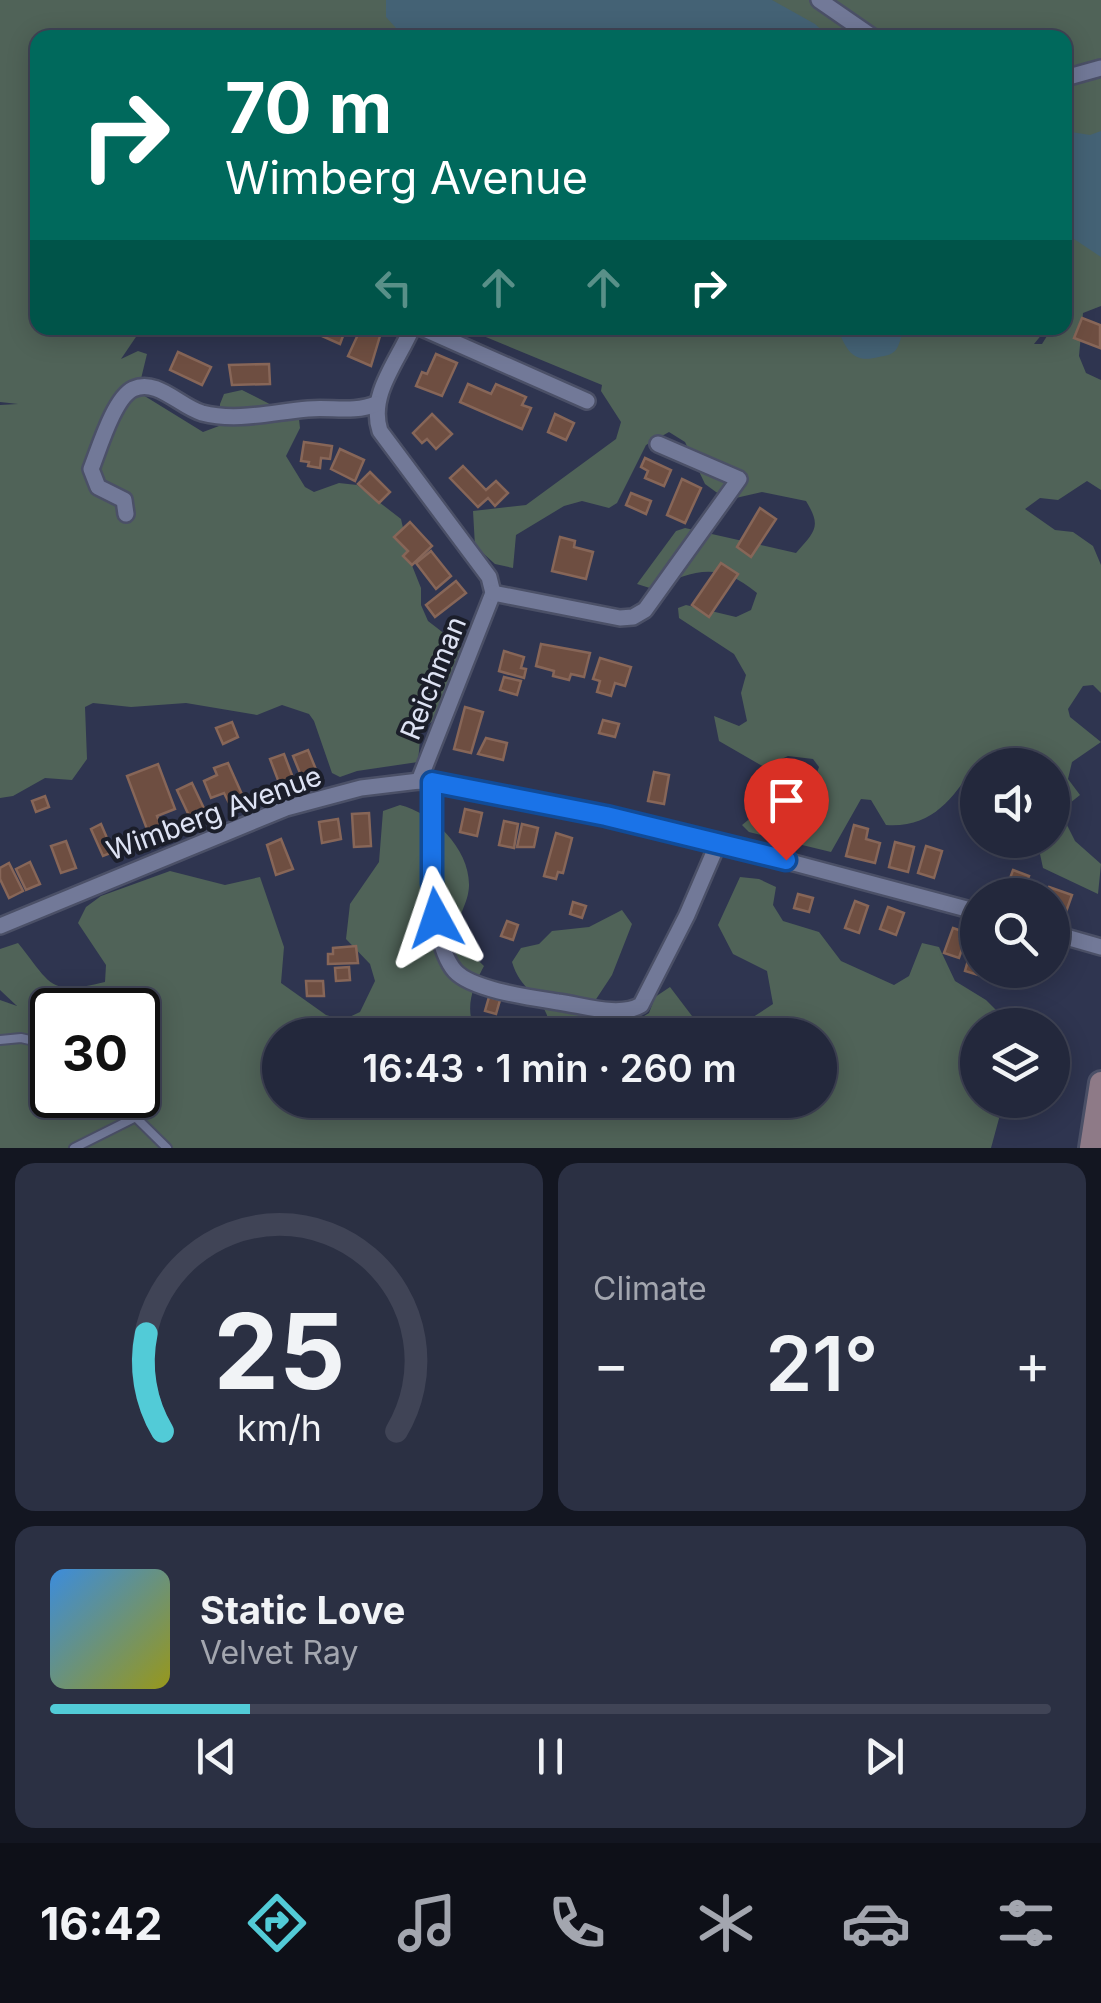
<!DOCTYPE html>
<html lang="en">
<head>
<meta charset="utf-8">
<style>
  :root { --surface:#23283c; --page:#2b3043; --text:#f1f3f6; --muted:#a3a6af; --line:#404456; --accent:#52cbd7 }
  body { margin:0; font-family:Inter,sans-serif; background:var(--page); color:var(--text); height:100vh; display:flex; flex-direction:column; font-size:38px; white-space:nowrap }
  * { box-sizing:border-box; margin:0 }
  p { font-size:32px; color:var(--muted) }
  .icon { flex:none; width:55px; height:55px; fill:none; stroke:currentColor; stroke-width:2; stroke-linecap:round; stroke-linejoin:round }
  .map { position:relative; height:1148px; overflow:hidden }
  .panel { display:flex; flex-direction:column; gap:15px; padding:15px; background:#131621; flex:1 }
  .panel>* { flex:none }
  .banner { position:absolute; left:30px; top:30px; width:1042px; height:305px; border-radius:20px; box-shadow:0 5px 25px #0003,0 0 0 2px var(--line); background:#00695c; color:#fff; overflow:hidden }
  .fabs { position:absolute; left:960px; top:748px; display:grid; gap:20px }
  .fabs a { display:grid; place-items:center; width:110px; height:110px; border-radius:50%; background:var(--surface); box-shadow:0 5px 25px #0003,0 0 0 2px var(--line); font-size:50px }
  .speed { position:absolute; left:30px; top:988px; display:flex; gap:20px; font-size:50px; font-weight:700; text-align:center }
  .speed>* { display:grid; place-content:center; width:130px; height:130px; border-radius:50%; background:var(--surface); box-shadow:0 5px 25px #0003,0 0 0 2px var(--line); line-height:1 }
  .speed .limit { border:5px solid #111; border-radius:15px; background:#fff; color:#111 }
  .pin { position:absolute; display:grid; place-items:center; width:85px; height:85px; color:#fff; margin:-102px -42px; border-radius:50% 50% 50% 0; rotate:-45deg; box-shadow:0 0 10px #0007 }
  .pin .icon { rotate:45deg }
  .me { position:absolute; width:110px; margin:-55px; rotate:355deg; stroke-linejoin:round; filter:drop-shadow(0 0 8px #0008) }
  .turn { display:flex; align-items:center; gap:35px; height:210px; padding:0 30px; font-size:45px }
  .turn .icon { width:130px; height:130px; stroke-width:2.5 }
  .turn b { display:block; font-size:70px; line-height:85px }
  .lanes { display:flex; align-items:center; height:95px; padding:0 30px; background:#0003; justify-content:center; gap:50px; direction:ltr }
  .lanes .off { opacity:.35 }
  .big { font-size:75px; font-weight:600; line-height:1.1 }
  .panel .widget { flex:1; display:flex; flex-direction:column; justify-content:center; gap:15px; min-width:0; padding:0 35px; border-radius:20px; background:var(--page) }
  .panel .dial { align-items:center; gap:0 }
  .dial svg { height:260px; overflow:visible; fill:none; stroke:var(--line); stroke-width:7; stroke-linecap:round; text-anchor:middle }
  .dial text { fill:var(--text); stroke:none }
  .song { display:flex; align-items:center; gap:30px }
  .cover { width:120px; height:120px; border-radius:15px; background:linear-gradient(135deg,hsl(210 70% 55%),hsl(60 70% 35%)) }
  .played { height:10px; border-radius:5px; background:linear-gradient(90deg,var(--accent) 20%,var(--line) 20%) }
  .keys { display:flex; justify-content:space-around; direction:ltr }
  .heat { display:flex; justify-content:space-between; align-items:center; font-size:55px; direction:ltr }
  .panel .tiles { flex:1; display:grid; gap:15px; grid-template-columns:1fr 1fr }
  .widget:last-child { grid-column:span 2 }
  .trip { position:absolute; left:262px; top:1018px; width:575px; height:100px; border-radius:50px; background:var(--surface); box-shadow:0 5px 25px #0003,0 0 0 2px var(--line); font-weight:600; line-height:100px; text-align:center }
  .tabs { display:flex; height:160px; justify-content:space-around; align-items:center; background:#0e1018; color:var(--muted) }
  .tabs .icon { width:70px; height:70px }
  .tabs .on { color:var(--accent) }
  .tabs b { font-size:45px; color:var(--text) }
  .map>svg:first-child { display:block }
  .green { fill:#506358; fill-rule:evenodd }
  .water { fill:#446275 }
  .building { fill:#6e4e41; stroke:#876658; stroke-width:2.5 }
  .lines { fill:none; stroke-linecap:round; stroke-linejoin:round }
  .lane-casing { stroke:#4b5067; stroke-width:12 }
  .street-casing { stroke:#4b5067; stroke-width:20 }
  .secondary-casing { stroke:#4b5067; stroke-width:28 }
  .lane { stroke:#727998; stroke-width:8 }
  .street { stroke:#727998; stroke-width:15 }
  .secondary { stroke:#8e7a87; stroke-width:22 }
  .route-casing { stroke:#114b97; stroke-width:25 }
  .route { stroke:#1a73e8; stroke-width:18 }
  .labels { text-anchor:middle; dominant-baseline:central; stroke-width:8; stroke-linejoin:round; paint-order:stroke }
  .street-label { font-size:28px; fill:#dee3f4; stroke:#1b1e2a }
</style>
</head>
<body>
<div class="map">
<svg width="1101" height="1148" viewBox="0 0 1101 1148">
  <rect width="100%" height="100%" fill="#2f3550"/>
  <g class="green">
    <path d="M 0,0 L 1101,0 L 1101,306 L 1083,313 L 1079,356 L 1086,373 L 1101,380 L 1101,490 L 1087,481 L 1058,500 L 1040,498 L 1025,509 L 1055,530 L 1073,532 L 1093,546 L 1101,565 L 1101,693 L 1093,685 L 1083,686 L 1068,709 L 1070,717 L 1101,742 L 1072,762 L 1068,779 L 1080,795 L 1060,811 L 1075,841 L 1101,864 L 1098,894 L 1043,868 L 1037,840 L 1052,840 L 1052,765 L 974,767 C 951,800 932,828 886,825 L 871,800 L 861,799 L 831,852 L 749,832 L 742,825 L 753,816 L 801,818 L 819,767 L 813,759 L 788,756 L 764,767 L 719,741 L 714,716 L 739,726 L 747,721 L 741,693 L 746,675 L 734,654 L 679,618 L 678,608 L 686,605 L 736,617 L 751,610 L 757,593 C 718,561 695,570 653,589 L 637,584 L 676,531 L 685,528 L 796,553 C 815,531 822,527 806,501 L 762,492 L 727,500 L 705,484 L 685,442 L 669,432 L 646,445 L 617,503 L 609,508 L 582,501 L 564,506 L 516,535 L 513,568 L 495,564 L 475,546 L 473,511 L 526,505 L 616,439 L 621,422 L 601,391 L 602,385 L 464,328 L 1047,328 L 1034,344 L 1042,344 L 1052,328 L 1065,328 L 1065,38 L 38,38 L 38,328 L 142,328 L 121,359 L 138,351 L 147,354 L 139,387 L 143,395 L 203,432 L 219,426 L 220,404 L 224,394 L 242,390 L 299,419 L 300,428 L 286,456 L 305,487 L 314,492 L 339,483 L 357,485 L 401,519 L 411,563 L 421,588 L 421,605 L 428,621 L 463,648 L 466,656 L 437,719 L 421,728 L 418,762 L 357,771 L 340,777 L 332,773 L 314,721 L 309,714 L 282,705 L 257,715 L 186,703 L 131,707 L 93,703 L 85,707 L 87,759 L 72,780 L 45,778 L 13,796 L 0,798 L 0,405 L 18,404 L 0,402 Z"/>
    <path d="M 400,805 C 433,813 470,849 469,886 C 468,907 455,915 458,941 L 484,966 C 472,988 463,1011 478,1035 L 280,1035 L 280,1100 L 820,1100 L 820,1035 L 542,1035 L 550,1025 C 543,993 521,993 512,962 L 521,948 L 539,944 L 552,931 L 589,927 L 622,910 L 632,924 L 612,975 L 583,1019 L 598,1030 L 618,1032 L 649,1013 L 655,997 L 670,987 L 692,1016 L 726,1027 L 744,1023 L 773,1004 L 767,971 L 733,954 L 718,925 L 740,877 L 759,879 L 776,887 L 773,905 L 783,921 L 819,932 L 841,961 L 894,985 L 909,976 L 922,943 L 939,947 L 955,981 L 986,1000 L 1011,1025 L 978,1025 L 978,1100 L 1004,1100 L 991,1148 L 0,1148 L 0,1000 L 17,1006 L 0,990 L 0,949 L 18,943 C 52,985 48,996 105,982 L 106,965 L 78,923 L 86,907 L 101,896 L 170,871 L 225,885 L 260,877 L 284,947 L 281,983 L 326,1015 L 343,1020 L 360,1012 L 375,981 L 370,964 L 346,939 L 350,904 L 379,862 L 383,811 ZM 52,1010 L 138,1010 L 138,1095 L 52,1095 Z"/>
  </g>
  <g class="water">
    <path d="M 386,0 L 772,0 L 815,24 L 829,37 L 419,37 L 396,28 L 386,17 Z"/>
    <path d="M 1065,131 L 1090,135 L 1101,131 L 1101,257 L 1065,233 Z"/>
    <path d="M 837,328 L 904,328 C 901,335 900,346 895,351 C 891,355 884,356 879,357 C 852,364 847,350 837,328 Z"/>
  </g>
  <g class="building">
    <path d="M 1082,318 L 1100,325 L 1100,348 L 1074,338 Z"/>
    <path d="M 318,328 L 346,328 L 340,344 L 315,333 Z"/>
    <path d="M 361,328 L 380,336 L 371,366 L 348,356 Z"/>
    <path d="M 178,352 L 211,367 L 202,385 L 170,370 Z"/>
    <path d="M 436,354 L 457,363 L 442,396 L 416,386 L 422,372 L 427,374 Z"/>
    <path d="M 269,364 L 270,384 L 232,385 L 229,365 Z"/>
    <path d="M 468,384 L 491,394 L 496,384 L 526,397 L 522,405 L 531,408 L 522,429 L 460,402 Z"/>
    <path d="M 432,414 L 452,434 L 436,449 L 427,439 L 422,443 L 413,433 Z"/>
    <path d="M 555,414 L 574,423 L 566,440 L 548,432 Z"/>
    <path d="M 304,442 L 332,446 L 330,459 L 321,458 L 320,468 L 308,466 L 309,462 L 301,461 Z"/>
    <path d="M 340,449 L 364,460 L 355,481 L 331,469 Z"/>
    <path d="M 645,458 L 671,470 L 664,486 L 645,478 L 648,471 L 641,467 Z"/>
    <path d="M 463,466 L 486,490 L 496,481 L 508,493 L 495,506 L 488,498 L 478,507 L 450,478 Z"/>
    <path d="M 370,472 L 390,492 L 379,503 L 358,484 Z"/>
    <path d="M 682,479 L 701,488 L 685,523 L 667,515 Z"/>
    <path d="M 631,493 L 651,501 L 646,514 L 626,505 Z"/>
    <path d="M 760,508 L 776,519 L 751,557 L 737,547 Z"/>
    <path d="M 410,522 L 432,546 L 412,565 L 403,556 L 408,551 L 394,537 Z"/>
    <path d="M 560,537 L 575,541 L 574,547 L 593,552 L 586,579 L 552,571 Z"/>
    <path d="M 431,551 L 451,576 L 436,589 L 416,563 Z"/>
    <path d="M 721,563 L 738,574 L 709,617 L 692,605 Z"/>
    <path d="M 456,581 L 466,593 L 435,617 L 426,605 Z"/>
    <path d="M 541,644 L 590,653 L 584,677 L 571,674 L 569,680 L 553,676 L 554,671 L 536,666 Z"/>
    <path d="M 504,651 L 524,657 L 521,668 L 526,669 L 524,678 L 499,671 Z"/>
    <path d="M 600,658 L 631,667 L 625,686 L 615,683 L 611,696 L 597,692 L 600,681 L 593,679 Z"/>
    <path d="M 504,677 L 521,681 L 517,695 L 500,690 Z"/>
    <path d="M 465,707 L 483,712 L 471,753 L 454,749 Z"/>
    <path d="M 603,720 L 619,724 L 615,737 L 599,733 Z"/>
    <path d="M 232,722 L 238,737 L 223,744 L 216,728 Z"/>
    <path d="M 486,738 L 507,743 L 503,760 L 478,754 Z"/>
    <path d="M 308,750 L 317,772 L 302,778 L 293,756 Z"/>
    <path d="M 284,754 L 295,783 L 281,788 L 270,759 Z"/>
    <path d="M 228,763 L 245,801 L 231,807 L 224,793 L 211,798 L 204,781 L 217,775 L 214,768 Z"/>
    <path d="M 158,764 L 175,809 L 157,816 L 164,835 L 151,840 L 127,776 Z"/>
    <path d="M 654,772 L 669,775 L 664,804 L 648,801 Z"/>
    <path d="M 192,783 L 208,817 L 193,824 L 177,790 Z"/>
    <path d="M 45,796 L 49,807 L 36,812 L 32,801 Z"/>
    <path d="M 465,809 L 482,813 L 477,836 L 460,832 Z"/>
    <path d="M 369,813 L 371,846 L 354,847 L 352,814 Z"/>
    <path d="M 338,819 L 341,839 L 322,843 L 319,822 Z"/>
    <path d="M 504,821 L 518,824 L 514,848 L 499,845 Z"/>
    <path d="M 101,824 L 113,852 L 103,856 L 91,829 Z"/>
    <path d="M 522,824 L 538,828 L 534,847 L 517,847 Z"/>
    <path d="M 854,825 L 868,829 L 866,839 L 880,843 L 875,863 L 846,856 Z"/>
    <path d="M 556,833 L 572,838 L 563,873 L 558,872 L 556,879 L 544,876 Z"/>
    <path d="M 281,839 L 293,869 L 276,875 L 267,845 Z"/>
    <path d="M 66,841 L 76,868 L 61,873 L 51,846 Z"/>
    <path d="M 895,842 L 914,847 L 908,872 L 889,867 Z"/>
    <path d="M 926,846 L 942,851 L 934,878 L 918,873 Z"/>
    <path d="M 30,862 L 40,884 L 26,890 L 16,869 Z"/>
    <path d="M 9,863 L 23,891 L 9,898 L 0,879 L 0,868 Z"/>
    <path d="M 1013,870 L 1029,876 L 1022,895 L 1004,895 Z"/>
    <path d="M 1049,887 L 1072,895 L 1066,912 L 1052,907 L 1052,895 L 1046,895 Z"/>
    <path d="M 798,894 L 813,898 L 809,912 L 794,908 Z"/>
    <path d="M 855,901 L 868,906 L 859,933 L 845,928 Z"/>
    <path d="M 573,902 L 586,906 L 582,918 L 570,914 Z"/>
    <path d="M 888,907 L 904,913 L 896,935 L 880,929 Z"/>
    <path d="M 507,921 L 518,925 L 513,940 L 501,936 Z"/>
    <path d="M 953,928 L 962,931 L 960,938 L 965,940 L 959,958 L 944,953 Z"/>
    <path d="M 976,933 L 979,970 L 978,975 L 965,971 Z"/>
    <path d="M 356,946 L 358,963 L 328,964 L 328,954 L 333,954 L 333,948 Z"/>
    <path d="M 349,967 L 350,980 L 336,981 L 335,968 Z"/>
    <path d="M 306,981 L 323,981 L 324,996 L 307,996 Z"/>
    <path d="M 489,997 L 500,1000 L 496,1014 L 485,1011 Z"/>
  </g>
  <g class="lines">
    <defs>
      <g id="lane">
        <path d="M 0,1040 L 21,1038 L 52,1045"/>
        <path d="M 113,1095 L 167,1148"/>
        <path d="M 74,1148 L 134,1118"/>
      </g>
      <g id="street">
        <path d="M 819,0 L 874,38"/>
        <path d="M 1065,78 L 1101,68"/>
        <path d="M 412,328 C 398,361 368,395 380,431 L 489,577 L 493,593 L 419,781"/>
        <path d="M 422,328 L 587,401"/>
        <path d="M 126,514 L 124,500 L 98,487 L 91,469 C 99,449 114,398 133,389 C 157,378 179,406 202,413 C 237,422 273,412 308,409 C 332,407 354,413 376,404"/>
        <path d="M 493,593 L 620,618 L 633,617 L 645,610 L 739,479 L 658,444"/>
        <path d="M 432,782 C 430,825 426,938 455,971 C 472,990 533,998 558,1002 C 582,1005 619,1018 641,1005 L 687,915 L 718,843"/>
        <path d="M 0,926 L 286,808 L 361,788 L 419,781 L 478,789 L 685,834 L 978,912"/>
        <path d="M 1052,933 L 1101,947"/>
      </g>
      <path id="secondary" d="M 1091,1148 L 1101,1083"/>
    </defs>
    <use href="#lane" class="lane-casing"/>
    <use href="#street" class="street-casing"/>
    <use href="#secondary" class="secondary-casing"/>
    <use href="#lane" class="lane"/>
    <use href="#street" class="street"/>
    <use href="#secondary" class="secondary"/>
  </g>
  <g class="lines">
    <defs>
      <path id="route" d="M 436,918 L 432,883 L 432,782 L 606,816 L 786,860"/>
    </defs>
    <use href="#route" class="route-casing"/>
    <use href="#route" class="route"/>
  </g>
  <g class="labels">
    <g class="street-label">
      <text transform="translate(433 678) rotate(-68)">Reichman</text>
      <text transform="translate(214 813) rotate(-20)">Wimberg Avenue</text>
    </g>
  </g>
</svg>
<div class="fabs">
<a><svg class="icon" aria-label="sound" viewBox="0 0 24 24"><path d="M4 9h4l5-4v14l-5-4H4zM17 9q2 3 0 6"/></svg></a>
<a><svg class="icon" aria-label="search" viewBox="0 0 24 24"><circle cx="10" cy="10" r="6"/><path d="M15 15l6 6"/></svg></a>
<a><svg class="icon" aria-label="layers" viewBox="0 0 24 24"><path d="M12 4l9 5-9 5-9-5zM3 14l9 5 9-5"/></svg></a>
</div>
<div class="speed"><div class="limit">30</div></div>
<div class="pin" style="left:786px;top:860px;background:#d93025"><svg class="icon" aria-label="arrive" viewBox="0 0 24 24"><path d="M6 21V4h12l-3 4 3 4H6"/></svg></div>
<svg class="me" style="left:436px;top:918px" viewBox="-20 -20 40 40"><path d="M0-17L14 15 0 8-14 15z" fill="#1a73e8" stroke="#fff" stroke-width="4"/></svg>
<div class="trip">16:43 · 1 min · 260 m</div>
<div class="banner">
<div class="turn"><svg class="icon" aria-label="right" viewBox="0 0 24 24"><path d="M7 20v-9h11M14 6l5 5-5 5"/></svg><div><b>70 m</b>Wimberg Avenue</div></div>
<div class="lanes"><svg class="icon off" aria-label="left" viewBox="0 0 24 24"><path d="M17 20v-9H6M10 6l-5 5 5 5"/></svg><svg class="icon off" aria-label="ahead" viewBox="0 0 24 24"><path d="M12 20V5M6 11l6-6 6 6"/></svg><svg class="icon off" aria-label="ahead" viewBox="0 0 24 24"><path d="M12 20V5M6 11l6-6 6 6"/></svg><svg class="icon" aria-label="right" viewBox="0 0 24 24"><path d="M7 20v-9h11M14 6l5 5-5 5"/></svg></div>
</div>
</div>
<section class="panel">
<div class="tiles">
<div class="widget dial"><svg viewBox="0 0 100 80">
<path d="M14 69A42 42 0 1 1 86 69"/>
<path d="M14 69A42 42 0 0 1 9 39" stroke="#52cbd7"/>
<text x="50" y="56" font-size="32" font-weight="700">25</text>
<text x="50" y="72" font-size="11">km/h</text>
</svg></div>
<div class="widget"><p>Climate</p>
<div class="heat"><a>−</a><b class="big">21°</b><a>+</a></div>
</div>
<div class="widget">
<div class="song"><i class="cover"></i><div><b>Static Love</b><p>Velvet Ray</p></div></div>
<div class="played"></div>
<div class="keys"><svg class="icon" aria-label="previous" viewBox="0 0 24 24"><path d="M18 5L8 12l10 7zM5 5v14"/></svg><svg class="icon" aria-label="pause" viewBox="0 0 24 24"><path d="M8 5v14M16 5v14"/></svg><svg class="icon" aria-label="next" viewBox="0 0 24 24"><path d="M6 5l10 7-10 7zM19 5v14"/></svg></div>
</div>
</div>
</section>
<nav class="tabs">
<b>16:42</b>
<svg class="icon on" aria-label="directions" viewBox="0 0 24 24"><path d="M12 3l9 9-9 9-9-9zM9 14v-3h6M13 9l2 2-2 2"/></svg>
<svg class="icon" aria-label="music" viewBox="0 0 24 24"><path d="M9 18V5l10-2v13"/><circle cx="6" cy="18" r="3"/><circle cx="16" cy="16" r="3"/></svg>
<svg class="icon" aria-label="phone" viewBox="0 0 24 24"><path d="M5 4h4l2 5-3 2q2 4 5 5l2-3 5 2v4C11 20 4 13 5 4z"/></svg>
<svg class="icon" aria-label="climate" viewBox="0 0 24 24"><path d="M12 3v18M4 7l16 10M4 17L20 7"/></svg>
<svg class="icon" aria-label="car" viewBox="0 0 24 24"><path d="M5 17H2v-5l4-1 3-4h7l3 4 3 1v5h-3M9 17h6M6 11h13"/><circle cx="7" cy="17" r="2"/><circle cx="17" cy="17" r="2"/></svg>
<svg class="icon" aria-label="filters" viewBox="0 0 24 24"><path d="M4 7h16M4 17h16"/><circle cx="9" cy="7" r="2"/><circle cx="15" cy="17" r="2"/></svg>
</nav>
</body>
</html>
